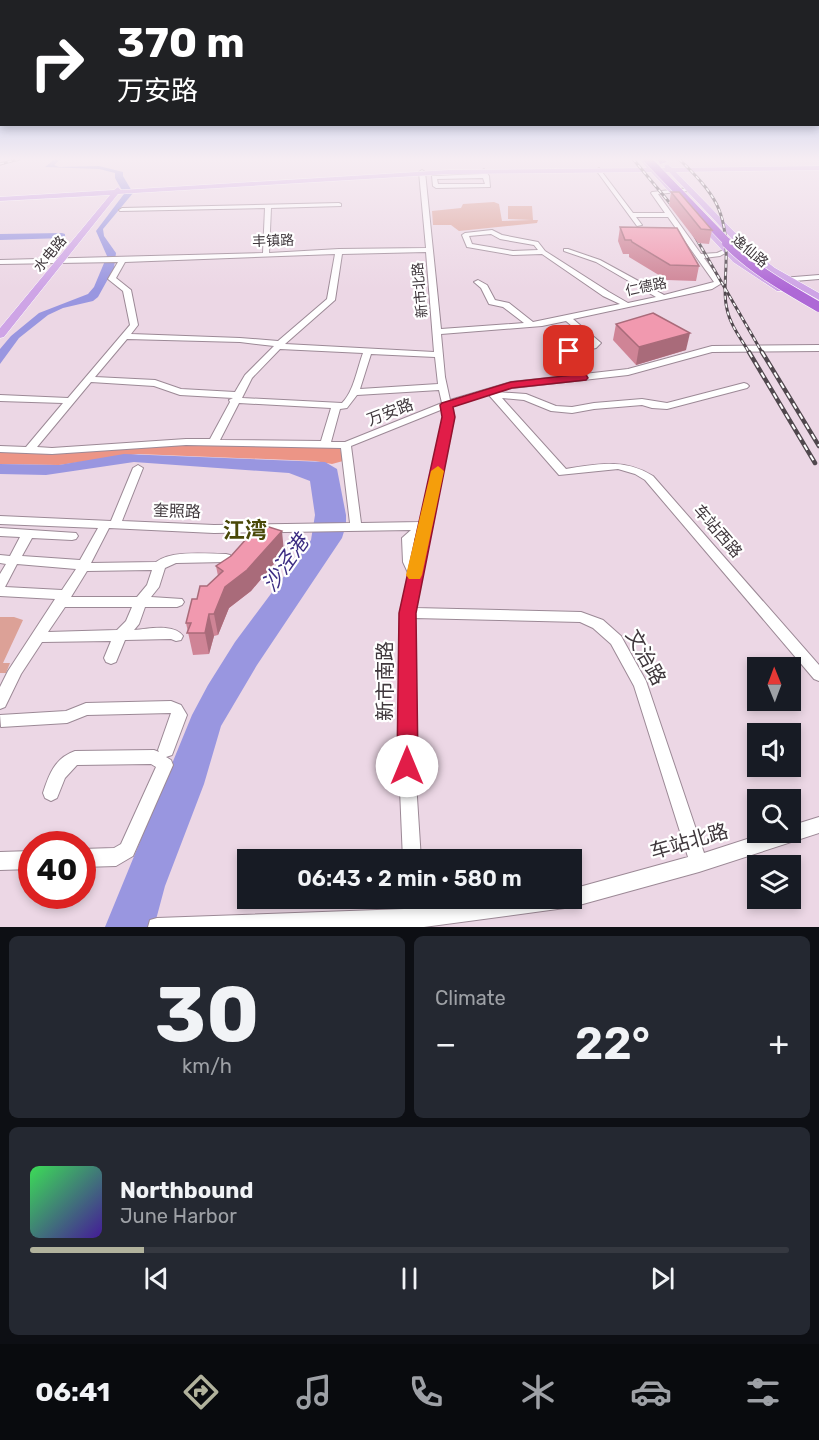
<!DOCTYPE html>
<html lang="en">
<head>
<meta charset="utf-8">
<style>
  :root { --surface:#171b24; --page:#242831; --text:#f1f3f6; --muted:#9ea1a6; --line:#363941; --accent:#b1b29c }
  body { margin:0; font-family:Rubik,"Noto Sans SC",sans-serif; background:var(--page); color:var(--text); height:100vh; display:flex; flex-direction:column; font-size:22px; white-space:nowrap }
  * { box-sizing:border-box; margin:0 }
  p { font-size:20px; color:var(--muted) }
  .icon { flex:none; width:33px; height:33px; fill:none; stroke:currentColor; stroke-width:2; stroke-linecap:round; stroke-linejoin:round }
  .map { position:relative; height:927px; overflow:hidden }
  .details { display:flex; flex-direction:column; gap:9px; padding:9px; background:#0d0f14; flex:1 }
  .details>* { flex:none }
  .top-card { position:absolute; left:0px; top:0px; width:819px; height:126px; box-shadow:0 3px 9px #0003; background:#202124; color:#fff; overflow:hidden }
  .needle { width:39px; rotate:359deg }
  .fabs { position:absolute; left:747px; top:657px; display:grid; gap:12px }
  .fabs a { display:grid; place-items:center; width:54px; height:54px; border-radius:0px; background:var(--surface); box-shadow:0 3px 9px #0003; font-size:30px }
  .speed { position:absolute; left:18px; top:831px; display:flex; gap:12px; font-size:30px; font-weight:700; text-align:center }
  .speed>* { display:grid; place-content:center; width:78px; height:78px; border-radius:50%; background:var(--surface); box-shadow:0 3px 9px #0003; line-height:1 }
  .speed .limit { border:9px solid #d22; background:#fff; color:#111 }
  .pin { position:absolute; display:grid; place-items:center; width:51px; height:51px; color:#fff; margin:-26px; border-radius:12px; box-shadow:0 3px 9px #0006 }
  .me { position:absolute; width:66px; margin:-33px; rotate:0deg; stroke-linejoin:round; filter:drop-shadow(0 0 4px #0008) }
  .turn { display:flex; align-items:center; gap:21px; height:126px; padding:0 18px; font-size:27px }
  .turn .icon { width:78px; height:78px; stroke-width:2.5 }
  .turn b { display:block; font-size:42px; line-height:51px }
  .big { font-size:45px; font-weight:600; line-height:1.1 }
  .details .widget { flex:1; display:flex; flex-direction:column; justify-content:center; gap:9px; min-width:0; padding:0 21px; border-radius:9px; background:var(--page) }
  .details .dial { align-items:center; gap:0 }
  .dial b { font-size:78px; line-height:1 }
  .song { display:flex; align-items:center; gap:18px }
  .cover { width:72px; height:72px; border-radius:9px; background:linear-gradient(135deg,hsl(130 70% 55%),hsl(260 70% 35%)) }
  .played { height:6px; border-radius:3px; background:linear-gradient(90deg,var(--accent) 15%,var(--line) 15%) }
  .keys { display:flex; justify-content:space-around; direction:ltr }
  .heat { display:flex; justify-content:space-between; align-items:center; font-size:33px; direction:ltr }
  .details .tiles { flex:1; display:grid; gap:9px; grid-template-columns:1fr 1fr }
  .widget:last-child { grid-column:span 2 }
  .trip { position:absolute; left:237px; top:849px; width:345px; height:60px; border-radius:0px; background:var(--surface); box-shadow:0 3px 9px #0003; font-weight:600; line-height:60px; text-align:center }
  .menu { display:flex; height:96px; justify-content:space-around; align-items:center; background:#090b0e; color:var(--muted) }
  .menu .icon { width:42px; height:42px }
  .menu .selected { color:var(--accent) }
  .menu b { font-size:27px; color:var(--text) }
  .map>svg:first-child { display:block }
  .green { fill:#dca197 }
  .forest { fill:#ec9586 }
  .water { fill:#9996e0 }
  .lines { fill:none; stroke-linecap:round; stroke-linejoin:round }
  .river { fill:#9996e0; fill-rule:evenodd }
  .minor-casing { stroke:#9c8996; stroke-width:2 }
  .major-casing { stroke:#fff; stroke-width:1 }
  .highway-casing { stroke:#fff; stroke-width:1 }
  .minor { fill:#fff; fill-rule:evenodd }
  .major { fill:#cea4e6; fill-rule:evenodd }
  .highway { fill:#ae68d6; fill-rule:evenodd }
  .rail-far1-casing { stroke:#51484e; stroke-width:3 }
  .rail-casing { stroke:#51484e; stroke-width:4.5 }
  .rail-far1 { stroke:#fff; stroke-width:1.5; stroke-dasharray:4; stroke-linecap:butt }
  .rail { stroke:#fff; stroke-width:2; stroke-dasharray:6; stroke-linecap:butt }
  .highway-bridge-far1-casing { stroke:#fff; stroke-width:9; stroke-linecap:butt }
  .highway-bridge-casing { stroke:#fff; stroke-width:11; stroke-linecap:butt }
  .highway-bridge-far1 { stroke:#ae68d6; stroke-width:8 }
  .highway-bridge { stroke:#ae68d6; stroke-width:10 }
  .wall { fill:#cf8496 }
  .shaded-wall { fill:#a96b7a }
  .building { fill:#f199af; stroke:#a96b7a; stroke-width:1.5 }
  .route { fill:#e11d48; stroke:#92132f; stroke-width:1.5 }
  .slow { fill:#f59e0b }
  .labels { text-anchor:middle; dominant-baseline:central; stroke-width:4.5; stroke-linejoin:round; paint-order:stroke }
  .far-street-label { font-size:14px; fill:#3f373c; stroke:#fff }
  .street-label { font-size:16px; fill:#3f373c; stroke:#fff }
  .near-street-label { font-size:20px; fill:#3f373c; stroke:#fff }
  .near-water-label { font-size:21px; font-style:italic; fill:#3c2d83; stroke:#fff }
  .district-label { font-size:22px; font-weight:bold; fill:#494807; stroke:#fff }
</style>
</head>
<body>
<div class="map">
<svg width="819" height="927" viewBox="0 0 819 927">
  <rect width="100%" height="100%" fill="#ecd7e5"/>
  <g class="green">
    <path d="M 494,202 L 499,204 L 502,221 L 532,220 L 508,219 L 508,206 L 532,206 L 533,220 L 538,220 L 537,223 L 459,231 L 451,225 L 433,225 L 432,211 L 461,208 L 463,204 Z"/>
    <path d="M 0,617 L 14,617 L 23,620 L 3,663 L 10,663 L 6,673 L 0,673 Z"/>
  </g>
  <path class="forest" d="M 202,443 L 340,448 L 343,461 L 332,464 L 315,461 L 138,454 L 59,465 L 0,464 L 0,452 L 86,452 Z"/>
  <g class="water">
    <path d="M 55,159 L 61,159 L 54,165 L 59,167 L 99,166 L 123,172 L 123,176 L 133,193 L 103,229 L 104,236 L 116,253 L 114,268 L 98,297 L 93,301 L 63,308 L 48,315 L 19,338 L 0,364 L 0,349 L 11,336 L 39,313 L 88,294 L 94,287 L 107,256 L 96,231 L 124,194 L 115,178 L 115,173 L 99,169 L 45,167 Z"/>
    <path d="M 124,454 L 325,462 L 337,469 L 346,515 L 346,525 L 342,538 L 257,665 L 221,726 L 204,784 L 165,886 L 154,927 L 105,927 L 192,715 L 208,685 L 235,642 L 311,540 L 315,515 L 310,481 L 289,473 L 134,462 L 46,475 L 0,474 L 0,464 L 59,465 Z"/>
  </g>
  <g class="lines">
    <path class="river" d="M 62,233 L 65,234 L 65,238 L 0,240 L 0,234 Z"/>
    <defs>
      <g id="minor">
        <path d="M 599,168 L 633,213 L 665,213 L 651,193 L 652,192 L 690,188 L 690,190 L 688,191 L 658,194 L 701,254 L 717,253 L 726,249 L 729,251 L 720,256 L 704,258 L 722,283 L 712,289 L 573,319 L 601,343 L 596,348 L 573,353 L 584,374 L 628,369 L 712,346 L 819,345 L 819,351 L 712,352 L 628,375 L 512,388 L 496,392 L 526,394 L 556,406 L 572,407 L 594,403 L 642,399 L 667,403 L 744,383 L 747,384 L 749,386 L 747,388 L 667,409 L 652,408 L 642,405 L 594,409 L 572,413 L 551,411 L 524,400 L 502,398 L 566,469 C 597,464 624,458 653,476 L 819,665 L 819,681 L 814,679 L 645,480 L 635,474 L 618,469 L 559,475 L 488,394 L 452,406 L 454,417 L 415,608 L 581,612 L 603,620 L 621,636 L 646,681 L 704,853 L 769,832 L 790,832 L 790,826 L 819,817 L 819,833 L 699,872 L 572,907 L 424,927 L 148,927 L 150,920 L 157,918 L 404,909 L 404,898 L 422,898 L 423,907 L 494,898 L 572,898 L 572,889 L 688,857 L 634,686 L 611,644 L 593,628 L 580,622 L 414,618 L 415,766 L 421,860 L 403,860 L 399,766 L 400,613 L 409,575 L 403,562 L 402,538 L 411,530 L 214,533 L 109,528 L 91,563 L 156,562 C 172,550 206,554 226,554 L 230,555 L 232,558 L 230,561 L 226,562 L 176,563 L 165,568 L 159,587 L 151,597 L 182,599 L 184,602 L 182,605 L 177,607 L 145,607 L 139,624 L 134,630 C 148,629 174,623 183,636 L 181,640 L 176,641 L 171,639 L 125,640 L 116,662 L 111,664 L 106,662 L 104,658 L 111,641 L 42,642 L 21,674 L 5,707 L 0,709 L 0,687 L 8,671 L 55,599 L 0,596 L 0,574 L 6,564 L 0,563 L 0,555 L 10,556 L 20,537 L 0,536 L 0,528 L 76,533 L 78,536 L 76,539 L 72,540 L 32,538 L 22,556 L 80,560 L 98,528 L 0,524 L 0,516 L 111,521 L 133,468 L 138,465 L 143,468 L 122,521 L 214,525 L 350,523 L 341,448 L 186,445 L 52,454 L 0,452 L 0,446 L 26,447 L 63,403 L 0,401 L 0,395 L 68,398 L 130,325 L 123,291 L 108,279 L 118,262 L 0,264 L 0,260 L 263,253 L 265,208 L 120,211 L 119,210 L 122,208 L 339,203 L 341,204 L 341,206 L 271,208 L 269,253 L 339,249 L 426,248 L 419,172 L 422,170 L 425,172 L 441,329 L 524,323 L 503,307 L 489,304 L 481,288 L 474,282 L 478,280 L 487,285 L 495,300 L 509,303 L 533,322 L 620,304 L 603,296 L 542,254 L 513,255 L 467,247 L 462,235 L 465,233 L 492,230 L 502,235 L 538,242 L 545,251 L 609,292 L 628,303 L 656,297 L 596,262 L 564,251 L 564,249 L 568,249 L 600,260 L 664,295 L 714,282 L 668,217 L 636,217 L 642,225 L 637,226 L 596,170 ZM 491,234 L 500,239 L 534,245 L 538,250 L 513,251 L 472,244 L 469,236 ZM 426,252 L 434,352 L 285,344 L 335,300 L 342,254 ZM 335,254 L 327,299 L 278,341 L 240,338 L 131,334 L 138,325 L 131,290 L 116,278 L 125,262 ZM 566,321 L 592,343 L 565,350 L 564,352 L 576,375 L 511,382 L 450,400 L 445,377 L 441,334 L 542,326 ZM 127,339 L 240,342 L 274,346 L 245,375 L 235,392 L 181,389 L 155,380 L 95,377 ZM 280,349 L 363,353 C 357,369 354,391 342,403 L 242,398 L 252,378 ZM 371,354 L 435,357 L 438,384 L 360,389 ZM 91,382 L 154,386 L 180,395 L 233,398 L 229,400 L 230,402 L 210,439 L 186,439 L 52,448 L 37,447 ZM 439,390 L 442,403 L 345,442 L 331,442 L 340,409 L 347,408 L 357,395 ZM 239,403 L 331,408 L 321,441 L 220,440 ZM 443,409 L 444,417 L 421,522 L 361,523 L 351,446 ZM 417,537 L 415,550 L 414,539 ZM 17,564 L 76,569 L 62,590 L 5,587 ZM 152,570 L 147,585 L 137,597 L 71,597 L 87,571 ZM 65,607 L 132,607 L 126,621 L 117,630 L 48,632 Z"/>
        <path d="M 484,169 L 489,176 L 490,187 L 436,188 L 433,186 L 432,176 L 482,174 L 481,171 ZM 483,178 L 485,184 L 438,184 L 437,179 Z"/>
        <path d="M 819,275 L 819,279 L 782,282 L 778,280 L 782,278 Z"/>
        <path d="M 171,701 L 181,705 L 187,715 L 172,755 L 166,757 L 171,760 L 173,765 L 133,856 L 116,866 L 82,867 L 82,849 L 114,848 L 121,844 L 156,767 L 151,764 L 77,765 L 65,778 L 57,798 L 51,801 L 45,798 L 43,793 C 49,774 55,758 75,751 L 154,750 L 159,752 L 158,750 L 171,713 L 87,715 L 67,723 L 1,727 L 0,715 L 66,711 L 86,703 Z"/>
        <path d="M 32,851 L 32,869 L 0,870 L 0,852 Z"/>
      </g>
      <g id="major">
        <path d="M 639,159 L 646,159 L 654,168 L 665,168 L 664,166 L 667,164 L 672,168 L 819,166 L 819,170 L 676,172 L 754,252 L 775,268 L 819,293 L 819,300 L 769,272 L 748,256 L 669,172 L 658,172 L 688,202 L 688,206 L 682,206 L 651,172 L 449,174 L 118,194 L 4,337 L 0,338 L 0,328 L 110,195 L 0,201 L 0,197 L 114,190 L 118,187 L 121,190 L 449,170 L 647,168 Z"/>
        <path d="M 697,219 L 703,219 L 739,258 L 783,287 L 783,291 L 777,291 L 733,262 L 697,223 Z"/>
      </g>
      <path id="highway" d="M 657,159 L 664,159 L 667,162 L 660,164 Z"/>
    </defs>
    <use href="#minor" class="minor-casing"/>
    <use href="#major" class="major-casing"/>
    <use href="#highway" class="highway-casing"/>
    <use href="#minor" class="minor"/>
    <use href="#major" class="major"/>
    <use href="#highway" class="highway"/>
    <defs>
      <g id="rail-far1">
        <path d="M 633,159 L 689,226 L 763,354"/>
        <path d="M 679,159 C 715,194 728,211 726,263 C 726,278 723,294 727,309 C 730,325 742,340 750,354"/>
        <path d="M 0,164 L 19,159"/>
      </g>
      <g id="rail">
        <path d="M 749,352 L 815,463"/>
        <path d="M 762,352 L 819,446"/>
      </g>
    </defs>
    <use href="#rail-far1" class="rail-far1-casing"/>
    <use href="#rail" class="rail-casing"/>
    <use href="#rail-far1" class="rail-far1"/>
    <use href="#rail" class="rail"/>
    <defs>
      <path id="highway-bridge-far1" d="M 647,159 L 729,244"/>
      <path id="highway-bridge" d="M 727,243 C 754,270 786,288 819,307"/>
    </defs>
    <use href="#highway-bridge-far1" class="highway-bridge-far1-casing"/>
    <use href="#highway-bridge" class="highway-bridge-casing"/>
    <use href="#highway-bridge-far1" class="highway-bridge-far1"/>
    <use href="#highway-bridge" class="highway-bridge"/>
  </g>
  <g class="wall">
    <path d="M 671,192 L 712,230 L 709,244 L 698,243 L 669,205 Z"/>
    <path d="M 620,227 L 699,266 L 696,281 L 667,280 L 629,257 L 629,254 L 623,254 L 618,241 Z"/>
    <path d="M 616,324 L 686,350 L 636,365 L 613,340 Z"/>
    <path d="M 284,552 L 251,591 L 229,608 L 218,635 L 214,636 L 209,654 L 193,655 L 186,623 L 197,599 L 207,586 L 218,576 L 216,566 Z"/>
  </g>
  <g class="shaded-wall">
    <path d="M 690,333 L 686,350 L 636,365 L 639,347 Z"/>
    <path d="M 282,531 L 284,552 L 251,591 L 229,608 L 218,635 L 214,614 L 225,587 Z"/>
    <path d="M 209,614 L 214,636 L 209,654 L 205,633 Z"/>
  </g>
  <g class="building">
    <path d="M 671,192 L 679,192 L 712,230 L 701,229 Z"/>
    <path d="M 620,227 L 677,228 L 699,266 L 670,265 L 632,242 L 631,240 L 625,240 Z"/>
    <path d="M 653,313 L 690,333 L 639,347 L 616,324 Z"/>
    <path d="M 257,527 L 269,527 L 282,531 L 247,570 L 225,587 L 214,614 L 209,614 L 205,633 L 187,633 L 191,623 L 186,623 L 192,599 L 197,599 L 200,586 L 207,586 L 223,571 L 216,566 L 231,556 Z"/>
  </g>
  <linearGradient id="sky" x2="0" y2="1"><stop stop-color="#88a8e5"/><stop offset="0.55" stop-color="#f6edf3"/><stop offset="1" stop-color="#f6edf3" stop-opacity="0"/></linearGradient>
  <rect width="819" height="289" fill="url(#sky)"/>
  <path class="route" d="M 569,348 L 575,351 L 573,353 L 588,378 L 586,380 L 512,388 L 453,407 L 455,417 L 416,613 L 418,766 L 415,773 L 407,776 L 400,773 L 397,766 L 399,613 L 442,417 L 440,405 L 442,403 L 511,382 L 574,375 L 562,353 Z"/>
  <path class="slow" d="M 438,466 L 444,471 L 422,575 L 420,579 L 409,579 L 406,575 L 431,471 Z"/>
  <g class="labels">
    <g class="far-street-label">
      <text transform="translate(273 241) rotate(-2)">丰镇路</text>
      <text transform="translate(750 251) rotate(40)">逸仙路</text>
      <text transform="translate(50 254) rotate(-50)">水电路</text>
      <text transform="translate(646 287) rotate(-12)">仁德路</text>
      <text transform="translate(420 290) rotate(-95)">新市北路</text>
    </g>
    <g class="street-label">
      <text transform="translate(390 412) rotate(-21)">万安路</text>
      <text transform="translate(177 511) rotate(2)">奎照路</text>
      <text transform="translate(718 531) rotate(49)">车站西路</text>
    </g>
    <g class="near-street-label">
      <text transform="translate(646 657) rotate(61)">文治路</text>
      <text transform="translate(385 681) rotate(-90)">新市南路</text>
      <text transform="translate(689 841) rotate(-16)">车站北路</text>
    </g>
    <g class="near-water-label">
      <text transform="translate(285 563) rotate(-55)">沙泾港</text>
    </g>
    <g class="district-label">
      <text x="245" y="530">江湾</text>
    </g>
  </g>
</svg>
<div class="fabs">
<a><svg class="needle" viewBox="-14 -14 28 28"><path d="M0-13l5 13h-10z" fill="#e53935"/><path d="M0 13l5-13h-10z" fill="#9ea1a6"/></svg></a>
<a><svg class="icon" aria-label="sound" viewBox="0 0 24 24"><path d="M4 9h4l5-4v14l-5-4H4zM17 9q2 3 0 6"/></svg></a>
<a><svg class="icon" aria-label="search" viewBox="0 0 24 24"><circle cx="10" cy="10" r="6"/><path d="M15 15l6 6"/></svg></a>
<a><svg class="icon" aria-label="layers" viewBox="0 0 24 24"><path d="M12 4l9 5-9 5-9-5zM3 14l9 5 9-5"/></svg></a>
</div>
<div class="speed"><div class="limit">40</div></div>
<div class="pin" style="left:569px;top:351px;background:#d93025"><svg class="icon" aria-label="arrive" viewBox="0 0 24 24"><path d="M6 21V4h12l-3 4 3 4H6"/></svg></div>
<svg class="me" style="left:407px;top:766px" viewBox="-20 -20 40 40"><circle r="19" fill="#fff"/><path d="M0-13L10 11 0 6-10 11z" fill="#e11d48"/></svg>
<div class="trip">06:43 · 2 min · 580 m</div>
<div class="top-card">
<div class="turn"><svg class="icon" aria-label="right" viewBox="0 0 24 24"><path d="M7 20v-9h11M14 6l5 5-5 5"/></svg><div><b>370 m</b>万安路</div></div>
</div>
</div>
<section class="details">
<div class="tiles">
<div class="widget dial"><b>30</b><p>km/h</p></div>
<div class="widget"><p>Climate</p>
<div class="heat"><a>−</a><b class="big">22°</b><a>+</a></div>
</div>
<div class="widget">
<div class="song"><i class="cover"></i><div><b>Northbound</b><p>June Harbor</p></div></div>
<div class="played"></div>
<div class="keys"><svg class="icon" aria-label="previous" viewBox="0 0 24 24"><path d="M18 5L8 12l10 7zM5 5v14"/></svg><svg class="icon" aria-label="pause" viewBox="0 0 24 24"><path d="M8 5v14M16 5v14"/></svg><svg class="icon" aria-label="next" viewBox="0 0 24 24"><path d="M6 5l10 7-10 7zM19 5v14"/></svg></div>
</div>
</div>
</section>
<nav class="menu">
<b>06:41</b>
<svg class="icon selected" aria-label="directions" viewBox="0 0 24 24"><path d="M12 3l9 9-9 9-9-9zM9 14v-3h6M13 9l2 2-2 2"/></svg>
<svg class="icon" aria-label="music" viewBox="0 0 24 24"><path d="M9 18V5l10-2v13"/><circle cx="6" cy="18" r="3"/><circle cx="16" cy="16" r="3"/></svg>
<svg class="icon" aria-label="phone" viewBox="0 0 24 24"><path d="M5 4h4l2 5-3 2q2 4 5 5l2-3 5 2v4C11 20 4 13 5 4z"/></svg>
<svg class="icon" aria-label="climate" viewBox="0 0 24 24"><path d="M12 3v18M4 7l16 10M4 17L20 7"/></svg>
<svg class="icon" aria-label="car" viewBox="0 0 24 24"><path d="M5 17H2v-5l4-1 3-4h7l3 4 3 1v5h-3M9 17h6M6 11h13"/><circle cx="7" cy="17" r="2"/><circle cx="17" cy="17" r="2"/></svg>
<svg class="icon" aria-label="filters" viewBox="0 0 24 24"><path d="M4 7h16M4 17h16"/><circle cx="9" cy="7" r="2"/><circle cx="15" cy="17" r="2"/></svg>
</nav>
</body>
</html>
